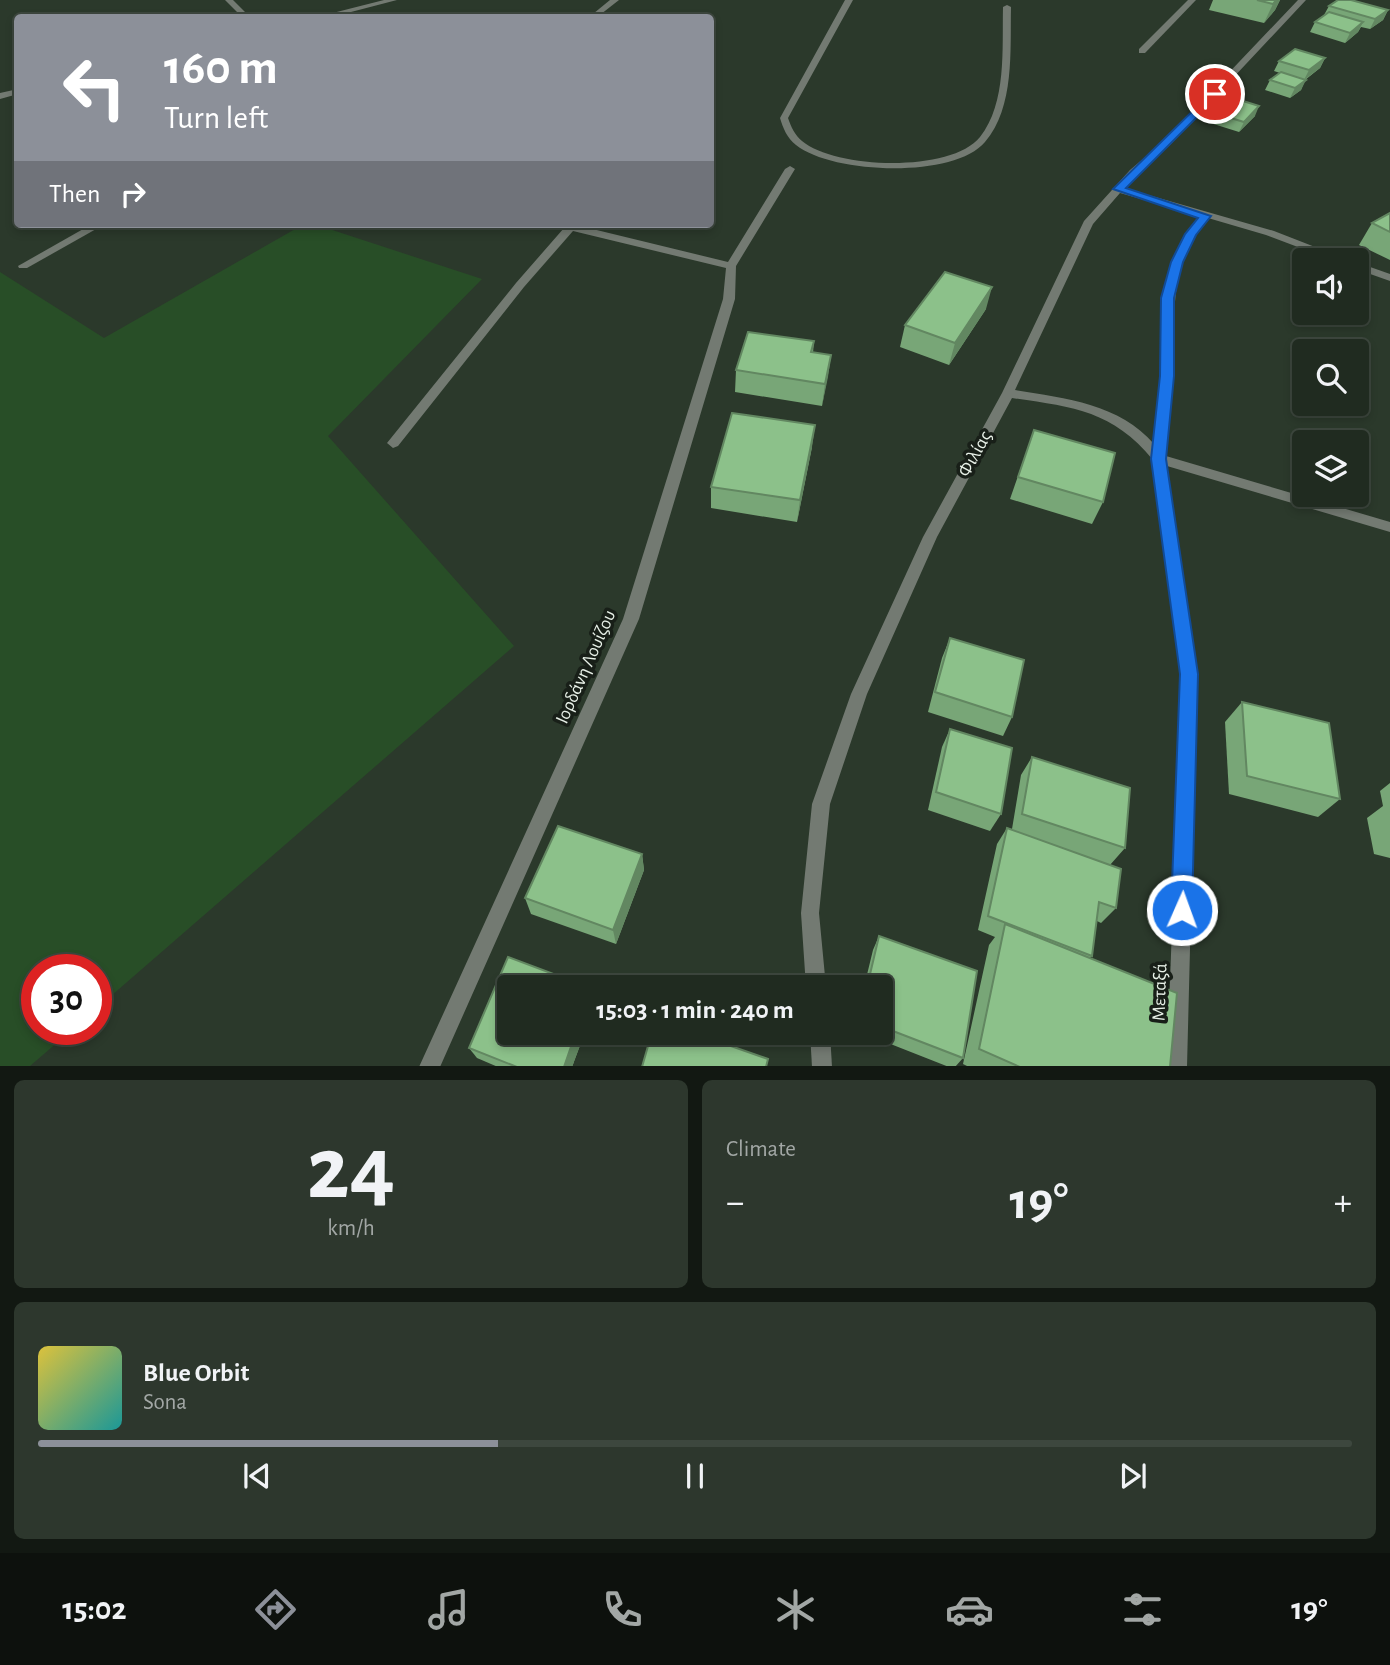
<!DOCTYPE html>
<html lang="en">
<head>
<meta charset="utf-8">
<style>
  :root { --surface:#202b20; --page:#2d372d; --text:#f1f3f6; --muted:#a2a7a5; --line:#3d473e; --accent:#8c9099 }
  body { margin:0; font-family:"Alegreya Sans",sans-serif; background:var(--page); color:var(--text); height:100vh; display:flex; flex-direction:column; font-size:26px; white-space:nowrap }
  * { box-sizing:border-box; margin:0 }
  p { font-size:23px; color:var(--muted) }
  .icon { flex:none; width:38px; height:38px; fill:none; stroke:currentColor; stroke-width:2; stroke-linecap:round; stroke-linejoin:round }
  .map { position:relative; height:1066px; overflow:hidden }
  .panel { display:flex; flex-direction:column; gap:14px; padding:14px; background:#121812; flex:1 }
  .panel>* { flex:none }
  .hud { position:absolute; left:14px; top:14px; width:700px; height:214px; border-radius:7px; box-shadow:0 4px 10px #0003,0 0 0 2px var(--line); background:#8c9099; color:#fff; overflow:hidden }
  .controls { position:absolute; left:1292px; top:248px; display:grid; gap:14px }
  .controls a { display:grid; place-items:center; width:77px; height:77px; border-radius:7px; background:var(--surface); box-shadow:0 4px 10px #0003,0 0 0 2px var(--line); font-size:35px }
  .speed { position:absolute; left:21px; top:954px; display:flex; gap:14px; font-size:35px; font-weight:700; text-align:center }
  .speed>* { display:grid; place-content:center; width:91px; height:91px; border-radius:50%; background:var(--surface); box-shadow:0 4px 10px #0003,0 0 0 2px var(--line); line-height:1 }
  .speed .limit { border:10px solid #d22; background:#fff; color:#111 }
  .pin { position:absolute; display:grid; place-items:center; width:60px; height:60px; color:#fff; margin:-30px; border:4px solid #fff; border-radius:50%; box-shadow:0 2px 7px #0007 }
  .me { position:absolute; width:77px; margin:-38px; rotate:2deg; stroke-linejoin:round; filter:drop-shadow(0 0 5px #0008) }
  .turn { display:flex; align-items:center; gap:24px; height:147px; padding:0 35px; font-size:32px }
  .turn .icon { width:91px; height:91px; stroke-width:2.5 }
  .turn b { display:block; font-size:49px; line-height:60px }
  .then { display:flex; align-items:center; height:66px; padding:0 35px; background:#0003; gap:14px; font-size:26px }
  .big { font-size:52px; font-weight:700; line-height:1.1 }
  .panel .tile { flex:1; display:flex; flex-direction:column; justify-content:center; gap:10px; min-width:0; padding:0 24px; border-radius:10px; background:var(--page) }
  .panel .dial { align-items:center; gap:0 }
  .dial b { font-size:91px; line-height:1 }
  .song { display:flex; align-items:center; gap:21px }
  .cover { width:84px; height:84px; border-radius:10px; background:linear-gradient(135deg,hsl(50 70% 55%),hsl(180 70% 35%)) }
  .played { height:7px; border-radius:4px; background:linear-gradient(90deg,var(--accent) 35%,var(--line) 35%) }
  .keys { display:flex; justify-content:space-around; direction:ltr }
  .heat { display:flex; justify-content:space-between; align-items:center; font-size:38px; direction:ltr }
  .panel .tiles { flex:1; display:grid; gap:14px; grid-template-columns:1fr 1fr }
  .tile:last-child { grid-column:span 2 }
  .trip { position:absolute; left:497px; top:975px; width:396px; height:70px; border-radius:7px; background:var(--surface); box-shadow:0 4px 10px #0003,0 0 0 2px var(--line); font-weight:700; line-height:70px; text-align:center }
  .dock { display:flex; height:112px; justify-content:space-around; align-items:center; background:#0d110d; color:var(--muted) }
  .dock .icon { width:49px; height:49px }
  .dock .active { color:var(--accent) }
  .dock b { font-size:32px; color:var(--text) }
  .map>svg:first-child { display:block }
  .green { fill:#284e27 }
  .lines { fill:none; stroke-linecap:round; stroke-linejoin:round }
  .minor { fill:#737a72; fill-rule:evenodd }
  .wall { fill:#78a677 }
  .shaded-wall { fill:#628761 }
  .building { fill:#8cc18a; stroke:#628761; stroke-width:2 }
  .route { fill:#1a73e8; stroke:#114b97; stroke-width:2 }
  .labels { text-anchor:middle; dominant-baseline:central; stroke-width:7; stroke-linejoin:round; paint-order:stroke }
  .street-label { font-size:19px; fill:#e8f1e8; stroke:#181f18 }
</style>
</head>
<body>
<div class="map">
<svg width="1390" height="1067" viewBox="0 0 1390 1067">
  <rect width="100%" height="100%" fill="#2b392b"/>
  <path class="green" d="M 304,224 L 314,224 L 482,279 L 328,436 L 514,646 L 96,1009 L 96,970 L 37,970 L 37,1029 L 73,1029 L 30,1066 L 0,1066 L 0,272 L 104,338 Z"/>
  <g class="lines">
    <g class="minor">
      <path d="M 225,0 L 233,0 L 251,18 L 243,18 Z"/>
      <path d="M 384,0 L 397,0 L 328,18 L 313,18 Z"/>
      <path d="M 610,0 L 619,0 L 596,18 L 588,18 Z"/>
      <path d="M 845,0 L 853,0 L 788,118 C 791,127 795,135 802,141 C 835,169 951,173 980,137 C 1007,103 1002,48 1003,7 L 1007,5 L 1011,7 C 1010,50 1015,107 985,142 C 954,179 832,174 796,145 C 787,138 783,128 780,118 Z"/>
      <path d="M 1188,0 L 1196,0 L 1145,53 L 1139,53 L 1139,49 Z"/>
      <path d="M 1298,0 L 1306,0 L 1170,145 L 1136,174 L 1124,188 L 1274,231 L 1351,261 L 1335,261 L 1266,235 L 1208,218 C 1166,270 1176,315 1173,376 C 1172,403 1168,430 1166,456 L 1390,522 L 1390,532 L 1167,466 L 1197,674 L 1187,1067 L 1167,1067 L 1181,674 L 1153,460 C 1112,410 1072,407 1012,398 L 937,537 L 867,694 L 830,804 L 819,913 L 826,987 L 806,987 L 801,913 L 812,804 L 851,694 L 923,537 L 1002,393 L 1084,221 L 1130,170 L 1164,141 ZM 1120,193 L 1200,216 C 1156,268 1164,311 1161,374 C 1160,397 1156,421 1154,444 C 1120,404 1065,398 1015,390 L 1093,224 Z"/>
      <path d="M 18,89 L 18,94 L 0,99 L 0,93 Z"/>
      <path d="M 790,166 L 795,169 L 736,266 L 735,299 L 639,619 L 440,1067 L 419,1067 L 623,619 L 723,299 L 726,268 L 573,231 L 524,287 L 398,446 L 393,448 L 387,443 L 516,283 L 564,228 L 554,224 L 572,224 L 728,262 L 785,169 Z"/>
      <path d="M 92,224 L 105,224 L 27,268 L 19,268 L 18,266 Z"/>
      <path d="M 1356,262 L 1390,274 L 1390,281 L 1356,269 Z"/>
      <path d="M 810,1032 L 830,1032 L 832,1067 L 812,1067 Z"/>
    </g>
  </g>
  <g class="wall">
    <path d="M 1213,0 L 1280,0 L 1275,10 L 1264,23 L 1209,10 Z"/>
    <path d="M 1329,6 L 1388,10 L 1383,20 L 1370,29 L 1361,27 L 1358,32 L 1345,43 L 1310,32 L 1315,22 L 1324,15 Z"/>
    <path d="M 1325,58 L 1320,68 L 1305,80 L 1301,90 L 1290,98 L 1265,90 L 1270,80 L 1280,73 L 1274,71 L 1279,61 Z"/>
    <path d="M 1208,111 L 1255,116 L 1239,132 L 1204,121 Z"/>
    <path d="M 1390,213 L 1390,260 L 1359,245 L 1372,223 Z"/>
    <path d="M 986,309 L 949,365 L 900,347 L 905,325 Z"/>
    <path d="M 814,341 L 813,353 L 831,355 L 822,406 L 735,392 L 736,370 Z"/>
    <path d="M 1034,430 L 1103,502 L 1092,524 L 1010,499 Z"/>
    <path d="M 812,447 L 797,522 L 711,508 L 711,487 Z"/>
    <path d="M 950,638 L 1012,717 L 1003,736 L 928,712 L 942,658 Z"/>
    <path d="M 1242,702 L 1340,799 L 1318,817 L 1229,794 L 1225,722 Z"/>
    <path d="M 950,729 L 1001,814 L 990,831 L 928,810 L 942,747 Z"/>
    <path d="M 1032,757 L 1125,848 L 1110,865 L 1084,856 L 1116,908 L 1101,923 L 1097,921 L 1092,956 L 1089,958 L 1170,1067 L 969,1067 L 963,1064 L 989,945 L 995,937 L 978,930 L 997,844 L 1007,828 L 1012,829 L 1021,775 Z"/>
    <path d="M 1390,783 L 1390,858 L 1374,854 L 1367,818 L 1383,806 L 1380,791 Z"/>
    <path d="M 642,854 L 644,870 L 616,944 L 531,914 L 525,898 Z"/>
    <path d="M 879,936 L 963,1058 L 955,1067 L 949,1067 L 860,1032 L 880,1032 L 880,987 L 864,987 L 873,950 Z"/>
    <path d="M 509,1032 L 585,1032 L 572,1067 L 498,1067 L 477,1058 L 469,1048 Z"/>
  </g>
  <g class="shaded-wall">
    <path d="M 1276,0 L 1280,0 L 1275,10 L 1264,23 L 1273,4 Z"/>
    <path d="M 1388,10 L 1383,20 L 1370,29 L 1375,19 Z"/>
    <path d="M 1363,22 L 1358,32 L 1345,43 L 1350,33 Z"/>
    <path d="M 1325,58 L 1320,68 L 1304,80 L 1309,70 Z"/>
    <path d="M 1306,80 L 1301,90 L 1290,98 L 1295,88 Z"/>
    <path d="M 1259,106 L 1255,116 L 1239,132 L 1244,122 Z"/>
    <path d="M 992,287 L 986,309 L 949,365 L 955,343 Z"/>
    <path d="M 831,355 L 828,377 L 822,406 L 825,384 Z"/>
    <path d="M 815,425 L 812,447 L 797,522 L 800,500 Z"/>
    <path d="M 642,854 L 644,870 L 616,944 L 613,930 Z"/>
    <path d="M 576,1032 L 585,1032 L 572,1067 L 564,1067 Z"/>
  </g>
  <g class="building">
    <path d="M 1257,0 L 1276,0 L 1273,4 Z"/>
    <path d="M 1338,0 L 1351,0 L 1388,10 L 1375,19 L 1329,6 Z"/>
    <path d="M 1329,12 L 1363,22 L 1350,33 L 1315,22 Z"/>
    <path d="M 1295,49 L 1325,58 L 1309,70 L 1279,61 Z"/>
    <path d="M 1281,72 L 1306,80 L 1295,88 L 1270,80 Z"/>
    <path d="M 1224,95 L 1259,106 L 1244,122 L 1208,111 Z"/>
    <path d="M 1390,213 L 1390,232 L 1372,223 Z"/>
    <path d="M 945,272 L 992,287 L 955,343 L 905,325 Z"/>
    <path d="M 748,332 L 814,341 L 811,352 L 831,355 L 825,384 L 736,370 Z"/>
    <path d="M 732,413 L 815,425 L 800,500 L 711,487 Z"/>
    <path d="M 1034,430 L 1115,453 L 1103,502 L 1018,477 Z"/>
    <path d="M 950,638 L 1024,660 L 1012,717 L 935,692 Z"/>
    <path d="M 1242,702 L 1329,723 L 1340,799 L 1247,776 Z"/>
    <path d="M 950,729 L 1012,748 L 1001,814 L 936,792 Z"/>
    <path d="M 1032,757 L 1130,788 L 1125,848 L 1022,814 Z"/>
    <path d="M 558,826 L 642,854 L 613,930 L 525,898 Z"/>
    <path d="M 1007,828 L 1121,869 L 1116,908 L 1099,902 L 1092,956 L 988,916 Z"/>
    <path d="M 1005,924 L 1177,993 L 1170,1067 L 1020,1067 L 979,1049 Z"/>
    <path d="M 879,936 L 977,971 L 963,1058 L 880,1026 L 880,987 L 867,987 Z"/>
    <path d="M 508,957 L 588,987 L 509,987 L 509,1032 L 576,1032 L 564,1067 L 517,1067 L 469,1048 Z"/>
    <path d="M 652,1032 L 691,1032 L 768,1059 L 766,1067 L 642,1067 Z"/>
  </g>
  <path class="route" d="M 1212,92 L 1220,94 L 1126,188 L 1211,216 L 1196,235 L 1183,262 L 1174,298 L 1174,376 L 1166,459 L 1198,674 L 1192,910 L 1189,917 L 1182,920 L 1174,917 L 1171,910 L 1180,674 L 1151,459 L 1160,376 L 1161,298 L 1171,262 L 1185,234 L 1198,218 L 1113,189 Z"/>
  <g class="labels">
    <g class="street-label">
      <text transform="translate(975 454) rotate(-61)">Φιλίας</text>
      <text transform="translate(586 667) rotate(-66)">Ιορδάνη Λουίζου</text>
      <text transform="translate(1160 992) rotate(-88)">Μεταξά</text>
    </g>
  </g>
</svg>
<div class="controls">
<a><svg class="icon" aria-label="sound" viewBox="0 0 24 24"><path d="M4 9h4l5-4v14l-5-4H4zM17 9q2 3 0 6"/></svg></a>
<a><svg class="icon" aria-label="search" viewBox="0 0 24 24"><circle cx="10" cy="10" r="6"/><path d="M15 15l6 6"/></svg></a>
<a><svg class="icon" aria-label="layers" viewBox="0 0 24 24"><path d="M12 4l9 5-9 5-9-5zM3 14l9 5 9-5"/></svg></a>
</div>
<div class="speed"><div class="limit">30</div></div>
<div class="pin" style="left:1215px;top:94px;background:#d93025"><svg class="icon" aria-label="arrive" viewBox="0 0 24 24"><path d="M6 21V4h12l-3 4 3 4H6"/></svg></div>
<svg class="me" style="left:1182px;top:910px" viewBox="-20 -20 40 40"><circle r="17" fill="#1a73e8" stroke="#fff" stroke-width="3"/><path d="M0-11L8 9 0 5-8 9z" fill="#fff"/></svg>
<div class="trip">15:03 · 1 min · 240 m</div>
<div class="hud">
<div class="turn"><svg class="icon" aria-label="left" viewBox="0 0 24 24"><path d="M17 20v-9H6M10 6l-5 5 5 5"/></svg><div><b>160 m</b>Turn left</div></div>
<div class="then">Then<svg class="icon" aria-label="right" viewBox="0 0 24 24"><path d="M7 20v-9h11M14 6l5 5-5 5"/></svg></div>
</div>
</div>
<section class="panel">
<div class="tiles">
<div class="tile dial"><b>24</b><p>km/h</p></div>
<div class="tile"><p>Climate</p>
<div class="heat"><a>−</a><b class="big">19°</b><a>+</a></div>
</div>
<div class="tile">
<div class="song"><i class="cover"></i><div><b>Blue Orbit</b><p>Sona</p></div></div>
<div class="played"></div>
<div class="keys"><svg class="icon" aria-label="previous" viewBox="0 0 24 24"><path d="M18 5L8 12l10 7zM5 5v14"/></svg><svg class="icon" aria-label="pause" viewBox="0 0 24 24"><path d="M8 5v14M16 5v14"/></svg><svg class="icon" aria-label="next" viewBox="0 0 24 24"><path d="M6 5l10 7-10 7zM19 5v14"/></svg></div>
</div>
</div>
</section>
<nav class="dock">
<b>15:02</b>
<svg class="icon active" aria-label="directions" viewBox="0 0 24 24"><path d="M12 3l9 9-9 9-9-9zM9 14v-3h6M13 9l2 2-2 2"/></svg>
<svg class="icon" aria-label="music" viewBox="0 0 24 24"><path d="M9 18V5l10-2v13"/><circle cx="6" cy="18" r="3"/><circle cx="16" cy="16" r="3"/></svg>
<svg class="icon" aria-label="phone" viewBox="0 0 24 24"><path d="M5 4h4l2 5-3 2q2 4 5 5l2-3 5 2v4C11 20 4 13 5 4z"/></svg>
<svg class="icon" aria-label="climate" viewBox="0 0 24 24"><path d="M12 3v18M4 7l16 10M4 17L20 7"/></svg>
<svg class="icon" aria-label="car" viewBox="0 0 24 24"><path d="M5 17H2v-5l4-1 3-4h7l3 4 3 1v5h-3M9 17h6M6 11h13"/><circle cx="7" cy="17" r="2"/><circle cx="17" cy="17" r="2"/></svg>
<svg class="icon" aria-label="filters" viewBox="0 0 24 24"><path d="M4 7h16M4 17h16"/><circle cx="9" cy="7" r="2"/><circle cx="15" cy="17" r="2"/></svg>
<b>19°</b>
</nav>
</body>
</html>
